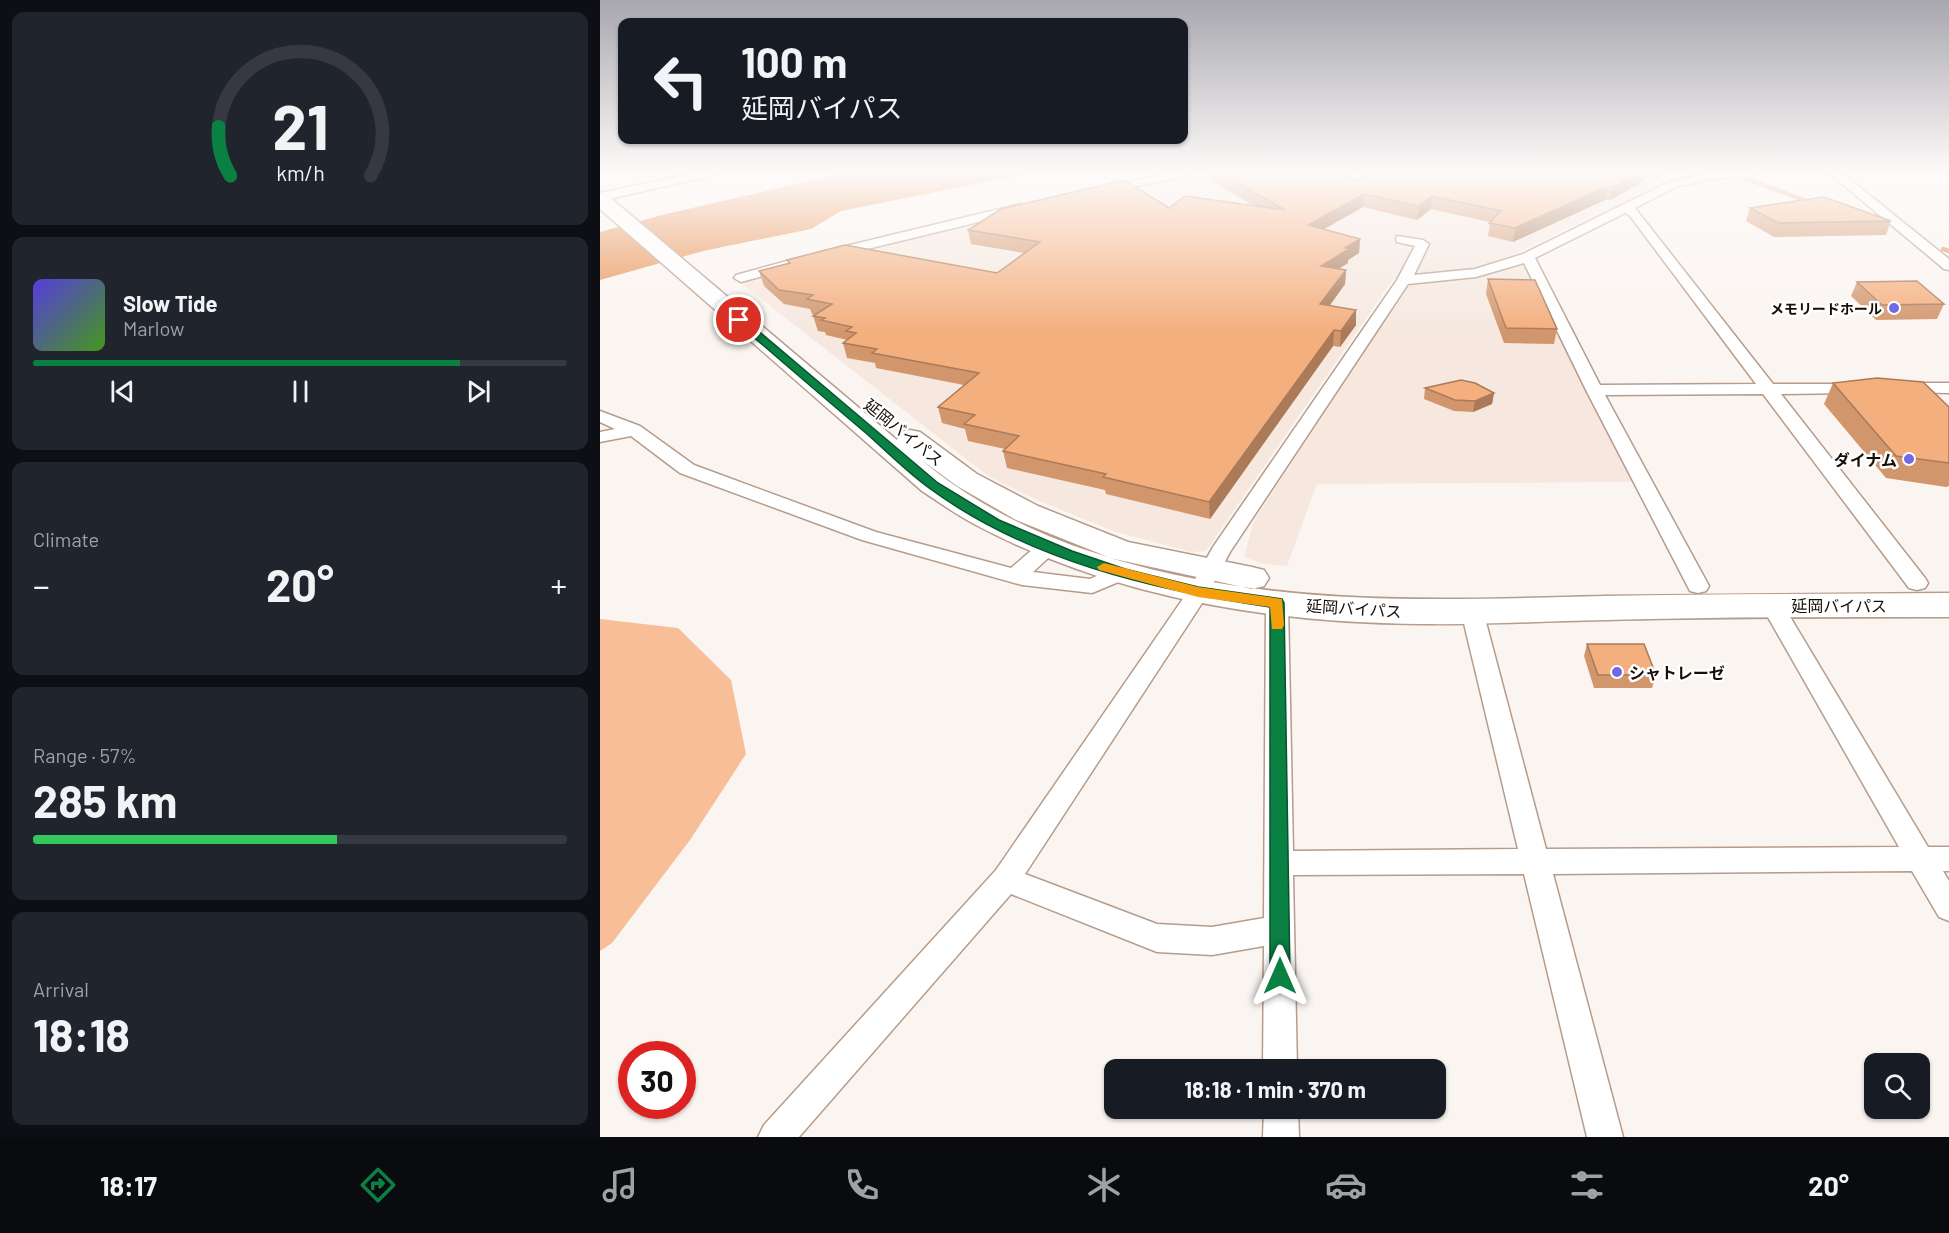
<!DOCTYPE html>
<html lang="en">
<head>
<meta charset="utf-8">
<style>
  :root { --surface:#171b24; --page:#20242c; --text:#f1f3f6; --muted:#9ea1a6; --line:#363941; --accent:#0b8043 }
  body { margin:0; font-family:Barlow,"Noto Sans JP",sans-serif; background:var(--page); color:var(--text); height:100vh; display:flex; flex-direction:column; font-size:22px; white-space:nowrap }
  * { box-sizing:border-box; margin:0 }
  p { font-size:20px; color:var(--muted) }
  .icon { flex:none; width:33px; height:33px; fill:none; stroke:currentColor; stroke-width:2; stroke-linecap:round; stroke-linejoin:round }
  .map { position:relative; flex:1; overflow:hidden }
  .details { display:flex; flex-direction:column; gap:12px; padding:12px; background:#0d0f14; width:600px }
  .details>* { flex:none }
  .guide { position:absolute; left:18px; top:18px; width:570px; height:126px; border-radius:12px; box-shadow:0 2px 4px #0004; background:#171b24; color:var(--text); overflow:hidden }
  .buttons { position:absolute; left:1264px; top:1053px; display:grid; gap:12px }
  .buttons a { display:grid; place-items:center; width:66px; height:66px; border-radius:12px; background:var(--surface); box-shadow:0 2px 4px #0004; font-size:30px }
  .speed { position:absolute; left:18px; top:1041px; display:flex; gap:12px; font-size:30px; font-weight:700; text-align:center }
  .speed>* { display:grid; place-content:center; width:78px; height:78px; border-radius:50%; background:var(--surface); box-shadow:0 2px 4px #0004; line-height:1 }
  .speed .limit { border:9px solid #d22; background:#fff; color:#111 }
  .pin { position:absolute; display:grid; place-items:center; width:51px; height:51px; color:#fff; margin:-26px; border:3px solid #fff; border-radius:50%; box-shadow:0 2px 6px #0007 }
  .me { position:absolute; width:66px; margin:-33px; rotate:0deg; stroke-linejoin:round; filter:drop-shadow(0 0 4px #0008) }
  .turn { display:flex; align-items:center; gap:21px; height:126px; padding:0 24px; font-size:27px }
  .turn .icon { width:78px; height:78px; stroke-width:2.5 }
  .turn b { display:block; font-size:42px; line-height:51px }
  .big { font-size:45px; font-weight:700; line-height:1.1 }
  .details .tile { flex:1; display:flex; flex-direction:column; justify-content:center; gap:9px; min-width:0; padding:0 21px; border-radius:12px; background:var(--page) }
  .details .dial { align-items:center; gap:0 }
  .dial svg { height:156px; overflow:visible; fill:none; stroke:var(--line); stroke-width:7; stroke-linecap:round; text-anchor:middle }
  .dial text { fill:var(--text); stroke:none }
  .song { display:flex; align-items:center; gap:18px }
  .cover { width:72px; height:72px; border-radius:9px; background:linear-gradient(135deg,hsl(250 70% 55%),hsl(100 70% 35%)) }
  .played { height:6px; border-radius:3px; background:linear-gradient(90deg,var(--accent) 80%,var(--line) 80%) }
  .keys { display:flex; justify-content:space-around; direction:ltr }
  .heat { display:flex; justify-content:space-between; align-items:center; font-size:33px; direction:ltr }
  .charge { height:9px; border-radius:4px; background:linear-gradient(90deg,#34c759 57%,var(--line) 0) }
  .trip { position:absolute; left:504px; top:1059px; width:342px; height:60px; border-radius:12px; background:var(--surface); box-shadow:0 2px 4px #0004; font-weight:700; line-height:60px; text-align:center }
  .tab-bar { display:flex; height:96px; justify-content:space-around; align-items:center; background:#090b0e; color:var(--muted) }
  .tab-bar .icon { width:42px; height:42px }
  .tab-bar .on { color:var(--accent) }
  .tab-bar b { font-size:27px; color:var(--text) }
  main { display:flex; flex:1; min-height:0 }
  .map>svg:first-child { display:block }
  .built { fill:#f6e8df }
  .green { fill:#f7be98 }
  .water { fill:#e89356 }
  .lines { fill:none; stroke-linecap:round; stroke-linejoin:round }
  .stream { stroke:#e89356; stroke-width:4.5 }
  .minor-casing { stroke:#b69c8a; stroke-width:3 }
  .trunk-casing { stroke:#b69c8a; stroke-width:3 }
  .minor { fill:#fff; fill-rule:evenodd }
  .trunk { fill:#fff; fill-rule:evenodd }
  .wall { fill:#d2966d }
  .shaded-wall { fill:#ab7a59 }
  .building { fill:#f4af7f; stroke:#ab7a59; stroke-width:1.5 }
  .route { fill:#0b8043; stroke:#07532c; stroke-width:1.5 }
  .slow { fill:#f59e0b }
  .poi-dot { fill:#6f69e3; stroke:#fff; stroke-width:2 }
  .labels { text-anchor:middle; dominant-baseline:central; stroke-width:5; stroke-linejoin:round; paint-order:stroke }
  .far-poi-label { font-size:14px; font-weight:bold; fill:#170e07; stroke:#fff; text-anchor:end }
  .street-label { font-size:16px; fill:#170e07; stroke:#fff }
  .poi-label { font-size:16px; font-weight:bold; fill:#170e07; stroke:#fff; text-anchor:end }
</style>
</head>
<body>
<main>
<section class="details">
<div class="tile dial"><svg viewBox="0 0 100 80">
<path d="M14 69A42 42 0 1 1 86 69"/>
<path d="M14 69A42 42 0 0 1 8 44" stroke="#0b8043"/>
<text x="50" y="56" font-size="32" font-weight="700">21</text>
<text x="50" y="72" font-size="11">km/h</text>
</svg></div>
<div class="tile">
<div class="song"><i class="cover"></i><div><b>Slow Tide</b><p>Marlow</p></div></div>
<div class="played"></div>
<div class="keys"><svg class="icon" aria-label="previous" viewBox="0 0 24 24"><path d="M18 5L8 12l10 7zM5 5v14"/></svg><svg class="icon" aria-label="pause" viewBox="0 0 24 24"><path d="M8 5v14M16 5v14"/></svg><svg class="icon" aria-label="next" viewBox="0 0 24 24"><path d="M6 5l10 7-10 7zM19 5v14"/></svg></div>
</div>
<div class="tile"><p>Climate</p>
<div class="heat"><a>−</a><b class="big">20°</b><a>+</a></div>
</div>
<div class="tile"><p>Range · 57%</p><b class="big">285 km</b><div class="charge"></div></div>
<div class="tile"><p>Arrival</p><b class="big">18:18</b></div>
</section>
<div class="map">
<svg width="1349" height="1137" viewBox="0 0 1349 1137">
  <rect width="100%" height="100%" fill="#fbf5f1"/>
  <g class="built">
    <path d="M 597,173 L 1135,173 L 1074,179 L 891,265 L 793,279 L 606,551 L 591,552 L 513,531 L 437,500 L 388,476 L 141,283 L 145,279 L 360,224 Z"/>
    <path d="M 917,264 L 926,266 L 1033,482 L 717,484 L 687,566 L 664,564 L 644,557 L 654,521 L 805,288 L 813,284 L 877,276 Z"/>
  </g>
  <path class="green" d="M 0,619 L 78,628 L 131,680 L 146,754 L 90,840 L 12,943 L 0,951 Z"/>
  <path class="water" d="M 244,173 L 431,173 L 241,211 L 211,229 L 103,251 L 0,280 L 0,232 L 66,214 Z"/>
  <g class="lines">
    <g class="stream">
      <path d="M 1142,177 L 1212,203"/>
      <path d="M 1343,249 L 1349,251"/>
    </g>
    <defs>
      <g id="minor">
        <path d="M 95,173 L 116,173 L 110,176 L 0,201 L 0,193 Z"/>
        <path d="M 570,173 L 591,173 L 585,176 L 504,193 L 498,190 L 504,187 Z"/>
        <path d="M 1111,173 L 1160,173 L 1154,176 L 1112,179 L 1078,186 L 1035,208 L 1173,384 L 1264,384 L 1266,388 L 1264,392 L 1258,393 L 1181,394 L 1325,578 L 1328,583 L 1325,588 L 1317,590 L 1309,588 L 1163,394 L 1005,395 L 1109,586 L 1106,591 L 1098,593 L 1090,591 L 986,390 L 924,263 L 876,277 L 808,284 L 630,552 L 606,597 L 425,874 L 557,924 L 612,927 L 664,918 L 666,603 L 669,598 L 677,596 L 685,598 L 688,603 L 693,851 L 918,849 L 861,611 L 864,606 L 872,604 L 880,606 L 883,611 L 946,849 L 1299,847 L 1161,605 L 1164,600 L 1172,598 L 1180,600 L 1328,847 L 1349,847 L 1349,871 L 1343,871 L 1349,881 L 1349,921 L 1339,917 L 1312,871 L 953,874 L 1023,1137 L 987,1137 L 924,874 L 693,875 L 697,1070 L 663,1070 L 664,946 L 612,955 L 557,952 L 411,894 L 199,1137 L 158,1137 L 164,1125 L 396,870 L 589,590 L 613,547 L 797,280 L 815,246 L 797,242 L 796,239 L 797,236 L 823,240 L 829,244 L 814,275 L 875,269 L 923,254 L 1071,181 ZM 1025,213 L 1030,216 L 1156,384 L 1000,385 L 935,258 Z"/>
        <path d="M 1229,173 L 1242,173 L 1349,259 L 1349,270 L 1344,269 Z"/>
        <path d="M 420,204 L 424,205 L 424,211 L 226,259 L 219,255 L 221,252 Z"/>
        <path d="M 187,261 L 194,265 L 192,268 L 141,282 L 134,278 L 136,275 Z"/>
        <path d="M 1302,383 L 1349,383 L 1349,393 L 1296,392 L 1294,388 L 1296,384 Z"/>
        <path d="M 0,411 L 40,426 L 94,465 L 276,532 L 411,568 C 424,558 440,538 457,542 L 460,547 L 433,572 L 490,579 L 514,568 L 521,566 L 528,568 L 532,573 L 528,578 L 492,593 L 422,585 L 262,540 L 80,473 L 31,436 L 0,442 L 0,432 L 15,429 L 0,422 Z"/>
        <path d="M 664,1108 L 698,1108 L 699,1137 L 663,1137 Z"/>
      </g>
      <path id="trunk" d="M 0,193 L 7,195 L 297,440 L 300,432 L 310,430 L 320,432 L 377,474 L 438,506 L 528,542 L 652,567 L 664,570 L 669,578 L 664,586 L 652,589 L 510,558 C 679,608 831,600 1005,596 C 1119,594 1234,594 1349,593 L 1349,617 C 1235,617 1120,617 1006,620 C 944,621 882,625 821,624 C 669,623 512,597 376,525 C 357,515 340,503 322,491 L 0,209 ZM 320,459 L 357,486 L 416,520 L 508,557 C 440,537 374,504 320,459 Z"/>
    </defs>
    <use href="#minor" class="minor-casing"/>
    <use href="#trunk" class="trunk-casing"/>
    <use href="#minor" class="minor"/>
    <use href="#trunk" class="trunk"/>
  </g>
  <g class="wall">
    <path d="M 610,173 L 740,173 L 755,180 L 767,173 L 1063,173 L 1057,179 L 1045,177 L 1039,184 L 1010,200 L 1005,200 L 913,242 L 888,236 L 890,222 L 831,209 L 817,220 L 763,207 L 724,229 L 760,239 L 759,253 L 748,260 L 748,263 L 740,268 L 746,270 L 745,284 L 730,305 L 756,325 L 740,347 L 733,346 L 610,519 L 506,494 L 505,490 L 407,468 L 403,451 L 405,449 L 368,441 L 365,429 L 342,423 L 338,407 L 364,385 L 276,368 L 275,363 L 247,358 L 243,343 L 247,340 L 226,335 L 225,332 L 218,331 L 213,316 L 214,315 L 212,314 L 210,309 L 184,304 L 164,286 L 159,271 L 188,263 L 187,260 L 397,273 L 424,253 L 371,244 L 368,230 L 569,208 L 654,206 L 610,180 Z"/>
    <path d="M 1150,208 L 1291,221 L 1286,235 L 1174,237 L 1146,221 Z"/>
    <path d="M 888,279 L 957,329 L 954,344 L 904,343 L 886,294 Z"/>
    <path d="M 1257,282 L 1344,304 L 1337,319 L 1276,320 L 1251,296 Z"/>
    <path d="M 1233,383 L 1349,407 L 1349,486 L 1346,487 L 1286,478 L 1224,404 Z"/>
    <path d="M 825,388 L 894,393 L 892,404 L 873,412 L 854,411 L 824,399 Z"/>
    <path d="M 987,644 L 1056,675 L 1052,688 L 994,688 L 984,656 Z"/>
  </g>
  <g class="shaded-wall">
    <path d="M 1039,173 L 1046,173 L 1045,177 L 1039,184 L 1010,200 L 1013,187 Z"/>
    <path d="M 1058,173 L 1063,173 L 1057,179 Z"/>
    <path d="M 1008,186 L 1005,200 L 913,242 L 915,228 Z"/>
    <path d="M 764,194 L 763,207 L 708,238 L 708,225 Z"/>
    <path d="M 832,196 L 831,209 L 817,220 L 819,206 Z"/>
    <path d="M 760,239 L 759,253 L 748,260 L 748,263 L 721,280 L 721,266 L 745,248 Z"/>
    <path d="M 746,270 L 745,284 L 720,319 L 720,304 Z"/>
    <path d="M 756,310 L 756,325 L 740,347 L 741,331 Z"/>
    <path d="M 734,330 L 733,346 L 610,519 L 609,502 Z"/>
    <path d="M 894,393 L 892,404 L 873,412 L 875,401 Z"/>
  </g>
  <g class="building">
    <path d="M 620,173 L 740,173 L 755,180 L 767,173 L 1039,173 L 1013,187 L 1008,186 L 915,228 L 889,223 L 901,211 L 832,196 L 819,206 L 764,194 L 708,225 L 760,239 L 745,248 L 749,249 L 721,266 L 746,270 L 720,304 L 756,310 L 741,331 L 734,330 L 609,502 L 503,477 L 506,474 L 403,451 L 419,436 L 364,424 L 375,415 L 338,407 L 379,373 L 272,353 L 277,349 L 243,343 L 256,333 L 246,331 L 252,327 L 221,320 L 225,318 L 213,316 L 232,304 L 207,299 L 213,295 L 179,290 L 159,271 L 190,263 L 187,260 L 245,245 L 397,273 L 440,242 L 368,230 L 401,209 L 524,180 L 569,208 L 585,196 L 685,210 Z"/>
    <path d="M 1224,197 L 1291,221 L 1179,223 L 1150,208 Z"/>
    <path d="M 888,279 L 935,280 L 957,329 L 906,328 Z"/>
    <path d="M 1317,281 L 1344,304 L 1282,305 L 1257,282 Z"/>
    <path d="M 1277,378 L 1323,382 L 1349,407 L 1349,463 L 1296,456 L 1233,383 Z"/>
    <path d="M 861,380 L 875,383 L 894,393 L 875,401 L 855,400 L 825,388 Z"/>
    <path d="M 987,644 L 1044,644 L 1056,675 L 998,675 Z"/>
  </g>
  <linearGradient id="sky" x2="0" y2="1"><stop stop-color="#a8a7ae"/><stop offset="0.52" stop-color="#fdfaf9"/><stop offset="1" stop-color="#fdfaf9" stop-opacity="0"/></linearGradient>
  <rect width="1349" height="332" fill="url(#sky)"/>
  <path class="route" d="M 136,317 L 142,317 L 338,483 L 399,520 L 472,551 L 525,569 L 598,587 L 682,599 L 684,603 L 690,976 L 687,983 L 680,985 L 673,983 L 670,976 L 670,607 C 552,590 427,560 329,488 C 307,472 287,452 267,434 C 223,397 179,359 136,322 Z"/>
  <path class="slow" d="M 504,563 L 598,587 L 682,599 L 684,625 L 682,629 L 672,629 L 670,607 L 598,597 L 499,570 L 497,567 Z"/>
  <g class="poi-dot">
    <circle cx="1294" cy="308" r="6"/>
    <circle cx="1309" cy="459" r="6"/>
    <circle cx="1017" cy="672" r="6"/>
  </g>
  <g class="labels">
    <g class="far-poi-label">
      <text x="1282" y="308">メモリードホール</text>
    </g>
    <g class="street-label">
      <text transform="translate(304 432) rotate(39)">延岡バイパス</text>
      <text x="1239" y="605">延岡バイパス</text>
      <text transform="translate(754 608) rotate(4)">延岡バイパス</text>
    </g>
    <g class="poi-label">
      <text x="1297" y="459">ダイナム</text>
      <text x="1029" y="672" text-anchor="start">シャトレーゼ</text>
    </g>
  </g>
</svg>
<div class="buttons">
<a><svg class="icon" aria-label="search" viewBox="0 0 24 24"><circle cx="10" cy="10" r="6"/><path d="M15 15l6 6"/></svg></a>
</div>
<div class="speed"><div class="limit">30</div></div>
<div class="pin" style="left:139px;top:320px;background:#d93025"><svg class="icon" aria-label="arrive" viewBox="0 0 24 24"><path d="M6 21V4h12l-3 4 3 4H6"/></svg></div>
<svg class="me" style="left:680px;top:976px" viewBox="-20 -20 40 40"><path d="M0-17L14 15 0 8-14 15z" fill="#0b8043" stroke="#fff" stroke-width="4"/></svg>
<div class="trip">18:18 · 1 min · 370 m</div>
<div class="guide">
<div class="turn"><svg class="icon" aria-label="left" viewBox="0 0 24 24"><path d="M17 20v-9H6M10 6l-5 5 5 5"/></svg><div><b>100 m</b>延岡バイパス</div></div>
</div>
</div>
</main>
<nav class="tab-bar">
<b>18:17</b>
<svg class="icon on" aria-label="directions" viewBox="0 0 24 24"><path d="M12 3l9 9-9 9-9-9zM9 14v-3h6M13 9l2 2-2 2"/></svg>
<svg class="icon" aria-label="music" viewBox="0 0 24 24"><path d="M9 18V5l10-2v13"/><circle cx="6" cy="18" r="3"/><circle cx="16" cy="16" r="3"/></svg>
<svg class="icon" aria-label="phone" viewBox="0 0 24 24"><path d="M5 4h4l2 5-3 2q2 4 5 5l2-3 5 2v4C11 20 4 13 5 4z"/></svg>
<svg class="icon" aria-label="climate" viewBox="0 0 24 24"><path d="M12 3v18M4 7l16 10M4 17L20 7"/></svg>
<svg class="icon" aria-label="car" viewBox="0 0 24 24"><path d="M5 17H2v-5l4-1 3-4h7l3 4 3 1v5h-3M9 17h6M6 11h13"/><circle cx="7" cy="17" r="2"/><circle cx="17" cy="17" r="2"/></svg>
<svg class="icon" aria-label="filters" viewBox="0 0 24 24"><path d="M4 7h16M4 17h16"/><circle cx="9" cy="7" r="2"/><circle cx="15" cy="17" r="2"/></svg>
<b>20°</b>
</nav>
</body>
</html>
